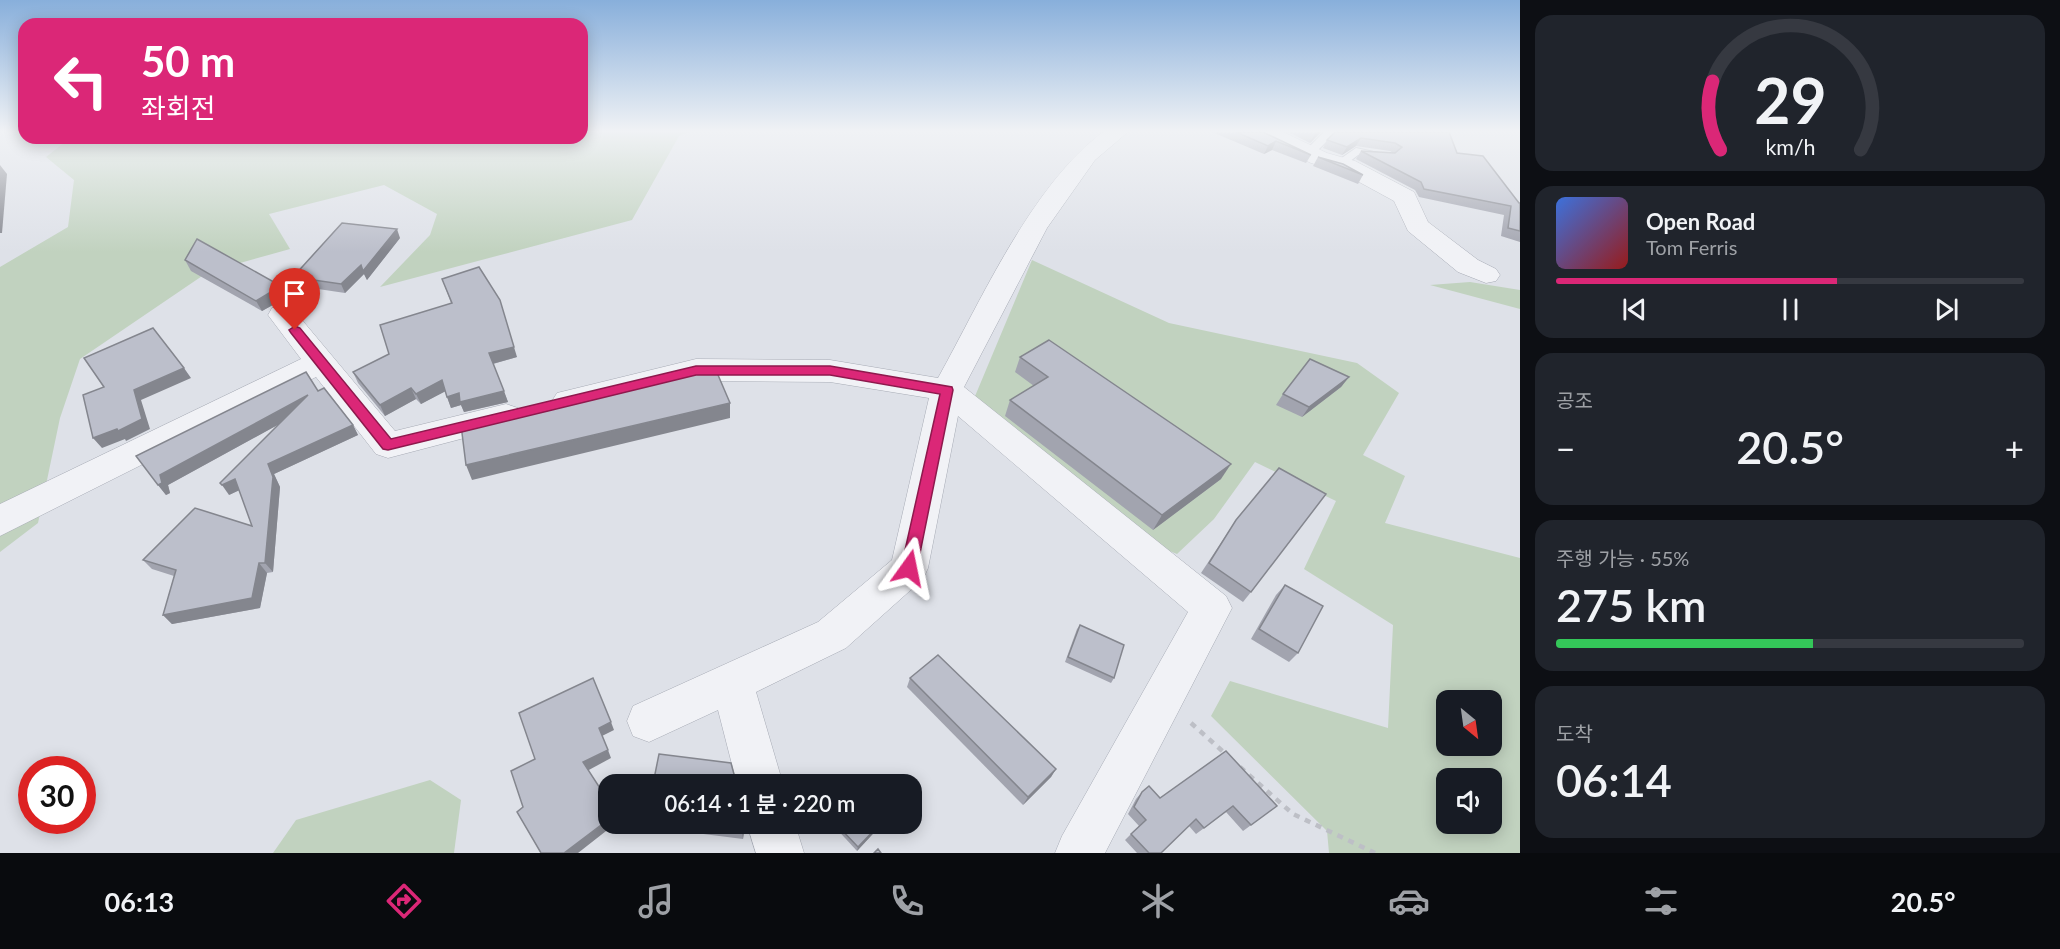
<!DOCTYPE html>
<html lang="ko">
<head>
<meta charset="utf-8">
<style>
  :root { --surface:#171b24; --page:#20242c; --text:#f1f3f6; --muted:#9ea1a6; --line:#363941; --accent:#db2777 }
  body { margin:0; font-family:Lato,"Noto Sans KR",sans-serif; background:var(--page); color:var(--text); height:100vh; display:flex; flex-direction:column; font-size:22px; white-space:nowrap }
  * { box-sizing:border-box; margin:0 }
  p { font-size:20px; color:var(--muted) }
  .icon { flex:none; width:33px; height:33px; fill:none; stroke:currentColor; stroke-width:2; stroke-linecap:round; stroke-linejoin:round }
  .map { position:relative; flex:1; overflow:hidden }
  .details { display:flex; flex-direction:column; gap:15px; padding:15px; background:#0d0f14; width:540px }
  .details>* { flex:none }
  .top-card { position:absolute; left:18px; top:18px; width:570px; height:126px; border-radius:18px; box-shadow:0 3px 15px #0003; background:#db2777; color:#fff; overflow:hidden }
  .needle { width:39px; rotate:151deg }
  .controls { position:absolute; left:1436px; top:690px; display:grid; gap:12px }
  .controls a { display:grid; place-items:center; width:66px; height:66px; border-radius:12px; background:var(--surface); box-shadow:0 3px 15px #0003; font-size:30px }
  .speed { position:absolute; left:18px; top:756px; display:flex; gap:12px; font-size:30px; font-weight:700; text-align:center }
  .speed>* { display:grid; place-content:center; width:78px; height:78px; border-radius:50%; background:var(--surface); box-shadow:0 3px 15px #0003; line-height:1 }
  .speed .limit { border:9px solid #d22; background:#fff; color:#111 }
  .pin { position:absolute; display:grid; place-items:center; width:51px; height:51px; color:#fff; margin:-62px -26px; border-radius:50% 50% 50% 0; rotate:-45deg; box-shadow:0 0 6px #0007 }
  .pin .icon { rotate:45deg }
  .me { position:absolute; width:66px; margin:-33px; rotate:12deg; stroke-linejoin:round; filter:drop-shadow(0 0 4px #0008) }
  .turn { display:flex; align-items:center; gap:21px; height:126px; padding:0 24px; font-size:27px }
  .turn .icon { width:78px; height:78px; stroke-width:2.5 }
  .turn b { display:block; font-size:42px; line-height:51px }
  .big { font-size:45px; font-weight:600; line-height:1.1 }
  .details .tile { flex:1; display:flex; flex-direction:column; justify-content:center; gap:9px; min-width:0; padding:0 21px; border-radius:18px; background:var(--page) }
  .details .dial { align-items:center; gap:0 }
  .dial svg { height:156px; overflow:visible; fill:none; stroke:var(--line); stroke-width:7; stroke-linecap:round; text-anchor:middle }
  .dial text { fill:var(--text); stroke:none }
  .song { display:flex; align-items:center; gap:18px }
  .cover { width:72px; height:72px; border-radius:9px; background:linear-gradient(135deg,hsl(220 70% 55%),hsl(0 70% 35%)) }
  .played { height:6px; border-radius:3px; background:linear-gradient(90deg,var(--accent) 60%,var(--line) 60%) }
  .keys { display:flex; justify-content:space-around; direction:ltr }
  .heat { display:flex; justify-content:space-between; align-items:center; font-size:33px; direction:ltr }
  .charge { height:9px; border-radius:4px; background:linear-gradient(90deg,#34c759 55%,var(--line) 0) }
  .trip { position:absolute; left:598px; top:774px; width:324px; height:60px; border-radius:18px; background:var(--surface); box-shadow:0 3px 15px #0003; font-weight:600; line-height:60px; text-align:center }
  .tab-bar { display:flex; height:96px; justify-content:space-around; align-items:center; background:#090b0e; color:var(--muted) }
  .tab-bar .icon { width:42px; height:42px }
  .tab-bar .active { color:var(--accent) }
  .tab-bar b { font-size:27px; color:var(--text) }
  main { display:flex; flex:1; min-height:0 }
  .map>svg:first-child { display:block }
  .green { fill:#c1d2bf; fill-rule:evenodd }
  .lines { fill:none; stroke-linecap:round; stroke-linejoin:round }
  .service-casing { stroke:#a7abb5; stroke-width:2 }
  .minor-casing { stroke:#a7abb5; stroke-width:1 }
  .path { stroke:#bdbfc6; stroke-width:4.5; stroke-dasharray:6 6; stroke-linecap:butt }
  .service { fill:#f1f2f6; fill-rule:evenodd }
  .minor { fill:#f1f2f6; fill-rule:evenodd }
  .wall { fill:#a2a4af }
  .shaded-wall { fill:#84868e }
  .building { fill:#bcbfcb; stroke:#84868e; stroke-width:1.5 }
  .route { fill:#db2777; stroke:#8e194d; stroke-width:1.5 }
</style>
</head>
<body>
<main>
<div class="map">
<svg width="1520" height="853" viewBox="0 0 1520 853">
  <rect width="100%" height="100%" fill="#dee1e8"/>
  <g class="green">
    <path d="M 582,132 L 688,132 L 679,136 L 632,220 L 380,287 L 430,235 L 437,214 L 384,185 L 269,214 L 290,249 L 208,272 L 80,359 L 60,418 L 38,523 L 0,552 L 0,267 L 68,227 L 74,180 L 46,157 L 70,138 L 582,138 Z"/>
    <path d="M 1032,260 L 1169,323 L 1357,363 L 1399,393 L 1363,455 L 1405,476 L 1385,523 L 1520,558 L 1520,853 L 1329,853 L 1327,831 L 1211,716 L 1230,681 L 1388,728 L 1393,625 L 1304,569 L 1336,501 L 1255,462 L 1214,519 L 1177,554 L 1157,546 L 973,401 ZM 1446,700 L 1491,700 L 1491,746 L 1446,746 ZM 1446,778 L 1491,778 L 1491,824 L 1446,824 Z"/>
    <path d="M 1470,282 L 1520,290 L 1520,309 L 1430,285 Z"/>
    <path d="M 430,780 L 461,800 L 454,853 L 273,853 L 296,820 Z"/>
  </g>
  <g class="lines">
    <defs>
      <g id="service">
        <path d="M 1324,132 L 1336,132 L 1313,155 L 1305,155 L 1305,151 Z"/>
        <path d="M 1356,148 L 1387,155 L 1381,158 L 1358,155 L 1344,166 L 1336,166 L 1336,162 Z"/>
      </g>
      <g id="minor">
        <path d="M 1103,132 L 1128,132 L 1095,160 L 1047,228 L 964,387 L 1226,596 L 1232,608 L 1105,853 L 1055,853 L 1062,836 L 1188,612 L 958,416 L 928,568 L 923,579 L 846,648 L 756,692 L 783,784 L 737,784 L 718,710 L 649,742 L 633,736 L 627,721 L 633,706 L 818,622 L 892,560 L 929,398 L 830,382 L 696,381 L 568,412 L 557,409 L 552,401 L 557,393 L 696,359 L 830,360 L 938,378 C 982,299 1031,186 1103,132 Z"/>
        <path d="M 1254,132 L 1283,132 L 1327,153 L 1355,161 L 1414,192 L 1428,222 L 1478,260 L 1496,269 L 1500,275 L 1496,281 L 1486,283 L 1458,272 L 1408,231 L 1394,201 L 1339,171 L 1311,163 L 1257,137 Z"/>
        <path d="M 282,306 L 292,308 L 395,431 L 506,404 L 518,408 L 522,416 L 518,424 L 388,458 L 376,454 L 316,377 L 0,536 L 0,504 L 301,359 L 268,315 L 272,308 Z"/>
        <path d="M 747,824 L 795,824 L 804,853 L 756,853 Z"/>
      </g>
    </defs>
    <use href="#service" class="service-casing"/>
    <use href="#minor" class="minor-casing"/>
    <g class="path">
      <path d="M 1191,723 L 1228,756"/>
      <path d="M 1240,767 L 1293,814 L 1375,853"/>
    </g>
    <use href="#service" class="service"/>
    <use href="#minor" class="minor"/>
  </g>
  <g class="wall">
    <path d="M 1212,132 L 1263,132 L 1311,155 L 1306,163 L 1272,150 L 1264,154 Z"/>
    <path d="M 1288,132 L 1321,132 L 1310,143 Z"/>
    <path d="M 1335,132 L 1457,153 L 1520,203 L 1520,242 L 1501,236 L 1504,215 L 1419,197 L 1415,190 L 1356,159 L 1361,151 L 1393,153 L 1390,151 L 1356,146 L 1342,155 L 1323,148 L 1327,140 Z"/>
    <path d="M 1318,157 L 1363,175 L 1358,184 L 1313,166 Z"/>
    <path d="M 400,238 L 367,280 L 364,274 L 345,293 L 298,286 L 293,277 Z"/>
    <path d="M 185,260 L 287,297 L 262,311 L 191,271 Z"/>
    <path d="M 442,279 L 517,357 L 493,364 L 508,402 L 464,412 L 461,405 L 451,408 L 445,391 L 421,404 L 416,399 L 385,416 L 358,383 L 353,372 L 389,354 L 451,303 Z"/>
    <path d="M 1020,357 L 1221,479 L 1153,530 L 1005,416 L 1010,400 L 1034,386 L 1015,372 Z"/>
    <path d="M 1349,377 L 1341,387 L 1302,417 L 1276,405 L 1283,394 Z"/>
    <path d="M 318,391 L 353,425 L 358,435 L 274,474 L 280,487 L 273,572 L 267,573 L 260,608 L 172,624 L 163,615 L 174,576 L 152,569 L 143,560 L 252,526 L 239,490 L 229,495 L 279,424 L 168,485 L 170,493 L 166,495 L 158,485 Z"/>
    <path d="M 1236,520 L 1251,592 L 1243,602 L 1201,573 Z"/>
    <path d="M 1285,585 L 1298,653 L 1289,662 L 1251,639 L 1276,595 Z"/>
    <path d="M 1080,625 L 1114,678 L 1111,683 L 1065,662 L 1077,629 Z"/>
    <path d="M 910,678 L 1056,769 L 1051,777 L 1023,805 L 907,687 Z"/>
    <path d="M 1142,792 L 1160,798 L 1277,806 L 1243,831 L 1226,812 L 1196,834 L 1189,826 L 1161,853 L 1137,853 L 1125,840 L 1139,826 L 1128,814 L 1136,799 Z"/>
    <path d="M 647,824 L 745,824 L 743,839 L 648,827 Z"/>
    <path d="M 833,824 L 882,824 L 857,851 L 833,825 Z"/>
  </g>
  <g class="shaded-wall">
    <path d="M 1317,132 L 1321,132 L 1310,143 L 1315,134 Z"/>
    <path d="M 1361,138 L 1356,146 L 1342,155 L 1347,147 Z"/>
    <path d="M 1276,141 L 1272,150 L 1264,154 L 1268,146 Z"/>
    <path d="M 0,165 L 7,174 L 2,233 L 0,233 Z"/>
    <path d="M 397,229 L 400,238 L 367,280 L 364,274 L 345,293 L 341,284 Z"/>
    <path d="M 281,286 L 287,297 L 262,311 L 256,301 Z"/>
    <path d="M 514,347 L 517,357 L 492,364 L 489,353 Z"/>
    <path d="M 184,368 L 191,378 L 141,400 L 150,429 L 126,441 L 125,439 L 102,448 L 93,438 L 134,390 Z"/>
    <path d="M 1349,377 L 1341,387 L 1302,417 L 1309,407 Z"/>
    <path d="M 442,380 L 446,391 L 421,404 L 416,394 Z"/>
    <path d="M 411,388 L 416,399 L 385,416 L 380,405 Z"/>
    <path d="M 504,391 L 508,402 L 464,412 L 461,405 L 451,408 L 447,397 L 459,393 Z"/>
    <path d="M 308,395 L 314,405 L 168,485 L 170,493 L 166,495 L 158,485 L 160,475 Z"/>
    <path d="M 730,403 L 730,418 L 472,480 L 466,465 Z"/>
    <path d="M 353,425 L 358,435 L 274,474 L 280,487 L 273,572 L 265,563 L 268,464 Z"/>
    <path d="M 1231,464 L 1221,479 L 1153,530 L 1162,515 Z"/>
    <path d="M 235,479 L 242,489 L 229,495 L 222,485 Z"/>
    <path d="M 259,563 L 267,573 L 260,608 L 172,624 L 163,615 Z"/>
    <path d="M 611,722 L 614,730 L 602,736 L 599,728 Z"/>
    <path d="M 608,750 L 611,758 L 587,771 L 583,762 Z"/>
    <path d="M 1056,769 L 1051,777 L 1023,805 L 1028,797 Z"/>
    <path d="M 609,819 L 609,824 L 615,824 L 578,853 L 564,853 Z"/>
    <path d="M 744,824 L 745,824 L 743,839 L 742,831 Z"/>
    <path d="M 880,824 L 882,824 L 857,851 L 858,847 Z"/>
  </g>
  <g class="building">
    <path d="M 1236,132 L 1263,132 L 1311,155 L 1276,141 L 1268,146 Z"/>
    <path d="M 1335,132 L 1449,132 L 1457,153 L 1483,156 L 1519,203 L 1520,203 L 1520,231 L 1508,228 L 1511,206 L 1424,189 L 1421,182 L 1361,151 L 1395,153 L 1402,147 L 1395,143 L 1361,138 L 1347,147 L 1327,140 Z"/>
    <path d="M 1318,157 L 1343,164 L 1363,175 Z"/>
    <path d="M 342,223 L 397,229 L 363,271 L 361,265 L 341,284 L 293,277 Z"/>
    <path d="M 197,239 L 281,286 L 256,301 L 185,260 Z"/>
    <path d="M 479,267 L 500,300 L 514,347 L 489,353 L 504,391 L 460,402 L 459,393 L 447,397 L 442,380 L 416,394 L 411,388 L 380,405 L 353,372 L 389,354 L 380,325 L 452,303 L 442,279 Z"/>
    <path d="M 153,328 L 184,368 L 134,390 L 142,419 L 118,431 L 117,429 L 93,438 L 83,395 L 104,387 L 84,358 Z"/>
    <path d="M 1049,340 L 1231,464 L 1162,515 L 1010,400 L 1048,377 L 1020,357 Z"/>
    <path d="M 1310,359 L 1349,377 L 1309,407 L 1283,394 Z"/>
    <path d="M 715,368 L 730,403 L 466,465 L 461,425 L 514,412 Z"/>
    <path d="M 306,372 L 318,391 L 324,388 L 353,425 L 268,464 L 273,477 L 265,563 L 259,563 L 252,598 L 163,615 L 176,570 L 143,560 L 195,508 L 252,526 L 235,479 L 222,485 L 220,483 L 308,395 L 160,475 L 162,483 L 158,485 L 136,456 Z"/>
    <path d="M 1279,468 L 1326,494 L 1251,592 L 1209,563 L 1236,520 Z"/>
    <path d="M 1285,585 L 1323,606 L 1298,653 L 1259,629 Z"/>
    <path d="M 1080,625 L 1124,645 L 1114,678 L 1068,657 Z"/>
    <path d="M 938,655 L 1056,769 L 1028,797 L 910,678 Z"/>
    <path d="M 593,678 L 611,722 L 599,728 L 608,750 L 583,762 L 609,802 L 609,819 L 564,853 L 541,853 L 517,812 L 523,807 L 511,771 L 535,759 L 519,713 Z"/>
    <path d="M 1226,751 L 1277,806 L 1251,825 L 1233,806 L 1204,828 L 1196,819 L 1161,853 L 1149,853 L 1131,834 L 1146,820 L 1134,807 L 1142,792 L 1149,786 L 1160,798 Z"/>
    <path d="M 659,754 L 731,763 L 735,778 L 750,778 L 749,784 L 653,784 Z"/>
    <path d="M 874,777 L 882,784 L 867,784 Z"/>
    <path d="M 680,824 L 744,824 L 742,831 Z"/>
    <path d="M 836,824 L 880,824 L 858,847 Z"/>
    <path d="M 878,849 L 881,853 L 874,853 Z"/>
  </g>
  <linearGradient id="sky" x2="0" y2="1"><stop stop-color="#88afdb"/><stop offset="0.52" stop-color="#f0f2f5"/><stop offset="1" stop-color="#f0f2f5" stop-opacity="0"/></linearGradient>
  <rect width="1520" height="252" fill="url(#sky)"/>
  <path class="route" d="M 295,326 L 300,328 L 391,439 L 696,366 L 830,366 L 952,387 L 953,390 L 917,568 L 914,572 L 903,572 L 901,568 L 940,394 L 830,375 L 696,375 L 388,450 L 383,449 L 291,333 L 289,330 Z"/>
</svg>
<div class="controls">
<a><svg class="needle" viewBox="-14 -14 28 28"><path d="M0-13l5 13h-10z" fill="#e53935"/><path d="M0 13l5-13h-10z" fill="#9ea1a6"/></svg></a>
<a><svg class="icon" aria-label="sound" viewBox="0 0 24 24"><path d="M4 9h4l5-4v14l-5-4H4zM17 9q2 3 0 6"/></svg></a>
</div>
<div class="speed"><div class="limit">30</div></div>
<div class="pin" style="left:295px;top:330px;background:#d93025"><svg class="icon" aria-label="arrive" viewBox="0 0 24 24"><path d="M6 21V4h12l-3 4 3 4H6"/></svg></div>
<svg class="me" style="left:909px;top:568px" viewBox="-20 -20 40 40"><path d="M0-17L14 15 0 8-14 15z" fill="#db2777" stroke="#fff" stroke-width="4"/></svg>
<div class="trip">06:14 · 1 분 · 220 m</div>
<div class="top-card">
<div class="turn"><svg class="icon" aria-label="left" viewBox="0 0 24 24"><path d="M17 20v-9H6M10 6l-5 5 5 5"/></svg><div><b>50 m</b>좌회전</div></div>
</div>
</div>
<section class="details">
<div class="tile dial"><svg viewBox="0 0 100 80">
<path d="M14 69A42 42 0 1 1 86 69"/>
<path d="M14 69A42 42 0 0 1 10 34" stroke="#db2777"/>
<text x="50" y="56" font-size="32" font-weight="700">29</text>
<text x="50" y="72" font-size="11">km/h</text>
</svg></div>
<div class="tile">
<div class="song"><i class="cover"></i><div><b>Open Road</b><p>Tom Ferris</p></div></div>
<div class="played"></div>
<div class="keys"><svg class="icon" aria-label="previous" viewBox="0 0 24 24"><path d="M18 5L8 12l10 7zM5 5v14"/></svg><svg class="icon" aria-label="pause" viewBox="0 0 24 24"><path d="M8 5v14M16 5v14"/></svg><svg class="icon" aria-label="next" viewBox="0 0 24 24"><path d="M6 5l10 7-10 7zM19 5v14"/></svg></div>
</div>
<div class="tile"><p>공조</p>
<div class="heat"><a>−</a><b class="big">20.5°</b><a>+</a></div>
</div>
<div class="tile"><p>주행 가능 · 55%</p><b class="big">275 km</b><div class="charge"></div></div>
<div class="tile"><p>도착</p><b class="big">06:14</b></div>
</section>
</main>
<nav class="tab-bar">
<b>06:13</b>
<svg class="icon active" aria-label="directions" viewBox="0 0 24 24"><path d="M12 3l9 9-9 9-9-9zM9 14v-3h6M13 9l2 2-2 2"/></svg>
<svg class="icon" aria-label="music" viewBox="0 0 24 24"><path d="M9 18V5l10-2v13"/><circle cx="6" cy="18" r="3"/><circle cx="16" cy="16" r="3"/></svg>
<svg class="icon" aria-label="phone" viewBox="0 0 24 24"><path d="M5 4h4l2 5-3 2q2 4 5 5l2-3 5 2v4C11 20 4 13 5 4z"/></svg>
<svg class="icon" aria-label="climate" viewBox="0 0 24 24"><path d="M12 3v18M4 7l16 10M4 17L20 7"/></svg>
<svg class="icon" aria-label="car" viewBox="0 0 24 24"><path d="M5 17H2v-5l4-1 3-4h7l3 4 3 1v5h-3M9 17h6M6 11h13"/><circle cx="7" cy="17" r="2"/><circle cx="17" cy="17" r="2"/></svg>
<svg class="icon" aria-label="filters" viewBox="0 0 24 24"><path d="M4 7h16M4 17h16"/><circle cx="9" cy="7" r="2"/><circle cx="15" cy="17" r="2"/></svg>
<b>20.5°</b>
</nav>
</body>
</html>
